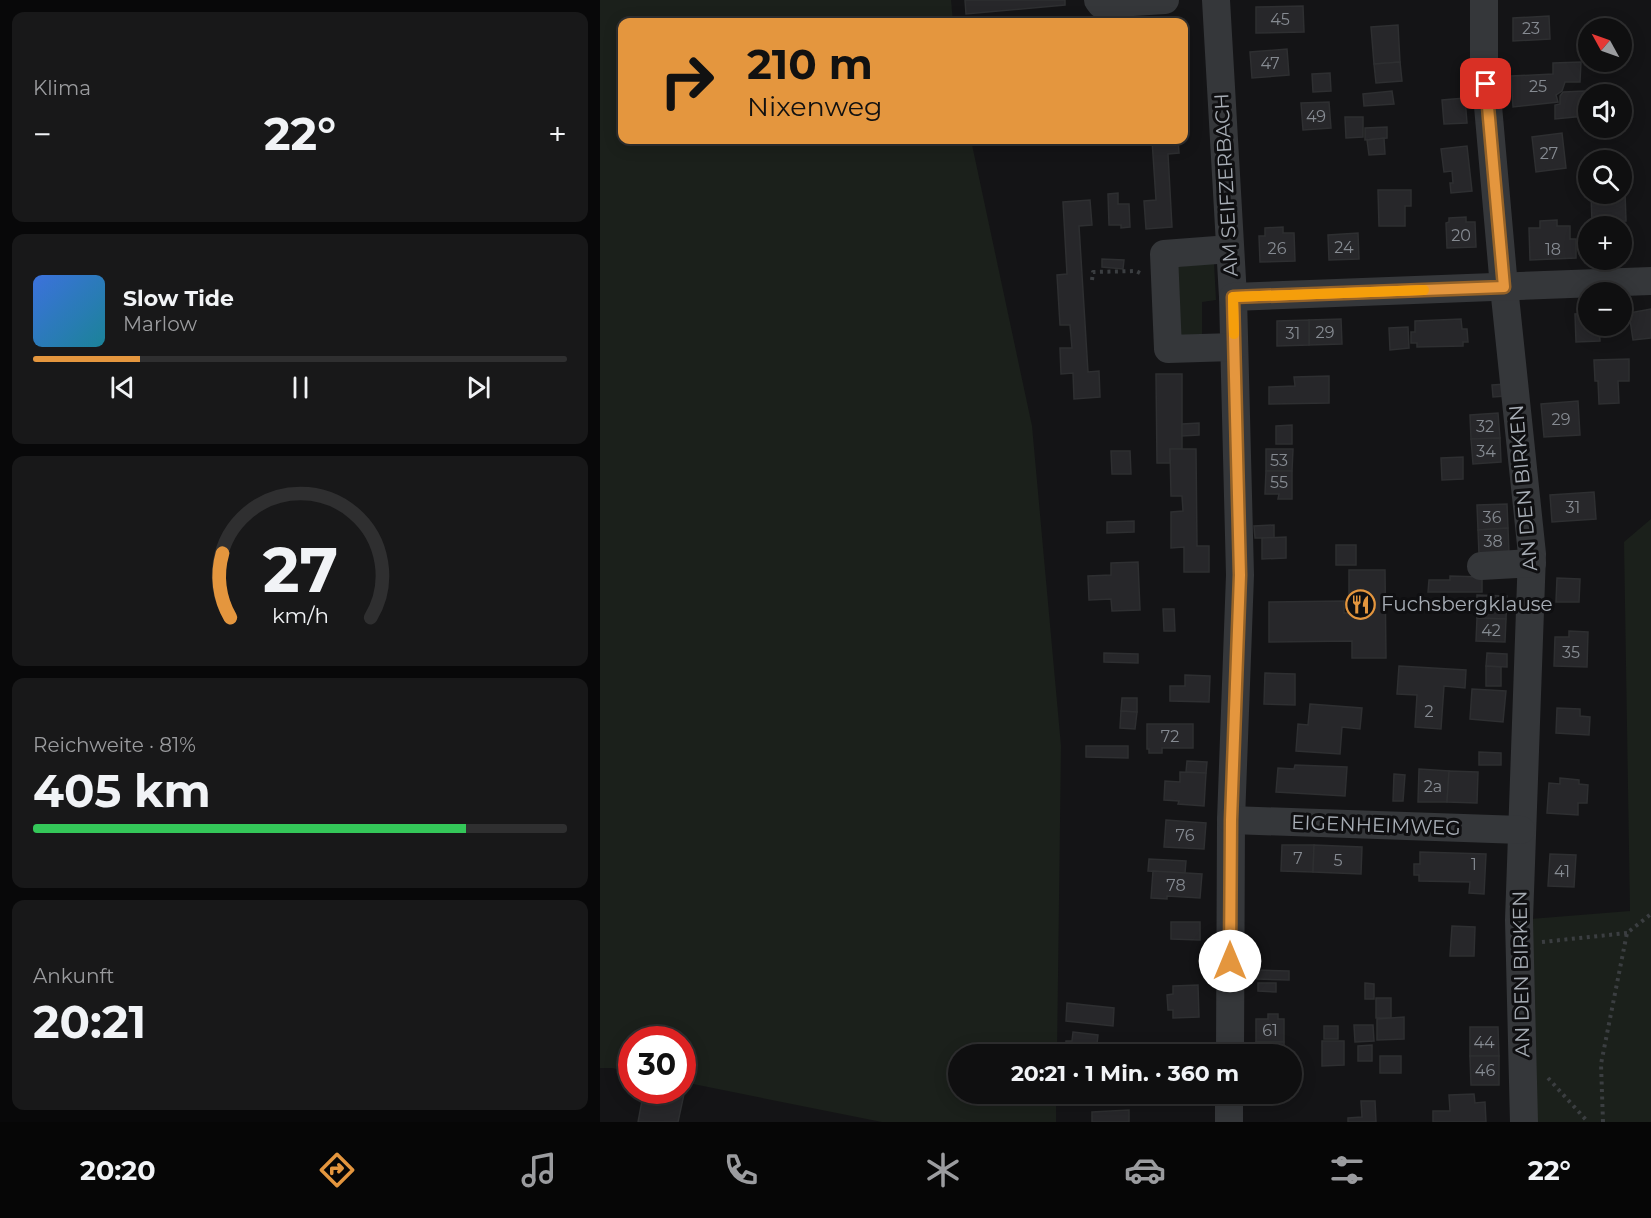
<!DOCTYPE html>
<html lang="de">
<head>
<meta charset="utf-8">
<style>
  :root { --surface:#0f0f10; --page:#181819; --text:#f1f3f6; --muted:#9b9c9f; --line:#2f2f30; --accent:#e4963e }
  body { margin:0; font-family:Montserrat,sans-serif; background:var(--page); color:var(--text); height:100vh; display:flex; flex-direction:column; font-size:22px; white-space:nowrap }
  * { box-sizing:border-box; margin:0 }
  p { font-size:20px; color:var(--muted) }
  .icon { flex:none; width:33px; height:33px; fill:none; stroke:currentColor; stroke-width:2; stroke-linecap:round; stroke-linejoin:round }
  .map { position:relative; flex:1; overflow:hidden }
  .sheet { display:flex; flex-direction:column; gap:12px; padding:12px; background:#080809; width:600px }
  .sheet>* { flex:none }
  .hud { position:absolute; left:18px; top:18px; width:570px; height:126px; border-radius:12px; box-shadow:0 3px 15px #0003,0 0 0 2px var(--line); background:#e4963e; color:#111; overflow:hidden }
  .needle { width:39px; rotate:310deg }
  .controls { position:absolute; left:978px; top:18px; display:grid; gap:12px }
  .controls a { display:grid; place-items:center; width:54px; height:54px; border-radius:50%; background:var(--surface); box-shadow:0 3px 15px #0003,0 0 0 2px var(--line); font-size:30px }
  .speed { position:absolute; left:18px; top:1026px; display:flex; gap:12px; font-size:30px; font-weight:700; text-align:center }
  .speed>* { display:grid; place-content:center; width:78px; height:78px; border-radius:50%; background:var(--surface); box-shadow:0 3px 15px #0003,0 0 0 2px var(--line); line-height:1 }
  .speed .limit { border:9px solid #d22; background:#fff; color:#111 }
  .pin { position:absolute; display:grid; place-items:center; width:51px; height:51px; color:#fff; margin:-26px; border-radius:12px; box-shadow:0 3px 9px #0006 }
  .me { position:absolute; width:66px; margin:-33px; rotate:0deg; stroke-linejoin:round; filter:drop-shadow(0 0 4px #0008) }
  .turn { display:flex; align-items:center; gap:21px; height:126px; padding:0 30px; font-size:27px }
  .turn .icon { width:78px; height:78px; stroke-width:2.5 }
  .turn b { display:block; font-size:42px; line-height:51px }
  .big { font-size:45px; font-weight:700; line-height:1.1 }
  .sheet .tile { flex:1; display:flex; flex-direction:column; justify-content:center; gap:9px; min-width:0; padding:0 21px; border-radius:12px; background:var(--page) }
  .sheet .dial { align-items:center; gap:0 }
  .dial svg { height:156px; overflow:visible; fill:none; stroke:var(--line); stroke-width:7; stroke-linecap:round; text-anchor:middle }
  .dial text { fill:var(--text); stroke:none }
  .song { display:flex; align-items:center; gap:18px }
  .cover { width:72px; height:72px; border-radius:9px; background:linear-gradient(135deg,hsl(220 70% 55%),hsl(190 70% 35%)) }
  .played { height:6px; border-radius:3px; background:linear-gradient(90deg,var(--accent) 20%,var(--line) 20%) }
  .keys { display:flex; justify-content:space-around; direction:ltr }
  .heat { display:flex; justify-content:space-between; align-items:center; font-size:33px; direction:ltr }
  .charge { height:9px; border-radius:4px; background:linear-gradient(90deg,#34c759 81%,var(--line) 0) }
  .trip { position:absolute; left:348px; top:1044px; width:354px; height:60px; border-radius:30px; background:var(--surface); box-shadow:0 3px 15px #0003,0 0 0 2px var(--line); font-weight:700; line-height:60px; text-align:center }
  .tabs { display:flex; height:96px; justify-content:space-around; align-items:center; background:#060606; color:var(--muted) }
  .tabs .icon { width:42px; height:42px }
  .tabs .selected { color:var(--accent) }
  .tabs b { font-size:27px; color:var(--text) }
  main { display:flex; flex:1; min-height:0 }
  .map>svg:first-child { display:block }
  .green { fill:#1b201b }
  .building { fill:#27272a; stroke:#2e2f31; stroke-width:1.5 }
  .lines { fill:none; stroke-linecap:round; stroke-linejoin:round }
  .path { stroke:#3b3e41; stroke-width:4; stroke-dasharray:3 4.5; stroke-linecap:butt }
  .minor { stroke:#35373a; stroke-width:28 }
  .route-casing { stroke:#946228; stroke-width:15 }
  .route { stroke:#e4963e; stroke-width:10 }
  .slow { stroke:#f59e0b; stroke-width:10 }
  .labels { text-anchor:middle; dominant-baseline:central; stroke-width:6; stroke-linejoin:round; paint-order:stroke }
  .number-label { font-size:16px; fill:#868b92 }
  .street-label { font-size:20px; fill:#a7adb5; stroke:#0f0f11 }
  .poi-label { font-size:20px; fill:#a7adb5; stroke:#0f0f11; text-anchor:start }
</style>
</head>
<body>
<main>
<section class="sheet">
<div class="tile"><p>Klima</p>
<div class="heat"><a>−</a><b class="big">22°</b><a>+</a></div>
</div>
<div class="tile">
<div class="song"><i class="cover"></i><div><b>Slow Tide</b><p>Marlow</p></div></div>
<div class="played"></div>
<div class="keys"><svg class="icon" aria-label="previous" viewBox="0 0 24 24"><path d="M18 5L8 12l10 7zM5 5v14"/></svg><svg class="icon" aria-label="pause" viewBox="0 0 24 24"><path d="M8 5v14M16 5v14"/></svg><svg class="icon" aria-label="next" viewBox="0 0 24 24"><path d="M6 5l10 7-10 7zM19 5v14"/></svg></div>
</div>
<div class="tile dial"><svg viewBox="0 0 100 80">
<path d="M14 69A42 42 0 1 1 86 69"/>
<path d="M14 69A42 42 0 0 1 10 36" stroke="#e4963e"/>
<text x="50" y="56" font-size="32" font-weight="700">27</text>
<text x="50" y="72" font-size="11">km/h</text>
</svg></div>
<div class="tile"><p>Reichweite · 81%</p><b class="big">405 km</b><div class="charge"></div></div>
<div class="tile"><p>Ankunft</p><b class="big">20:21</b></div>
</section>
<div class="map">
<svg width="1051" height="1122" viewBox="0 0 1051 1122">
  <rect width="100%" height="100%" fill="#141416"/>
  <g class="green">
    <path d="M 0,0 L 351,0 L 353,22 L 22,22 L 22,140 L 371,140 L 432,426 L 461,746 L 457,1054 L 358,1054 L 358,1094 L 456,1094 L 456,1122 L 282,1122 L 83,1082 L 82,1040 L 32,1040 L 31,1072 L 12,1068 L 0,1068 Z"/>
    <path d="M 614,263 L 616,300 L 602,302 L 602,334 L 583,336 L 578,333 L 576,267 Z"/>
    <path d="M 1051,519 L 1051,1122 L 924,1122 L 919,920 L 1030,911 L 1024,542 Z"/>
  </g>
  <g class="building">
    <path d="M 365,0 L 465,0 L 465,5 L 366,14 Z"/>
    <path d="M 703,6 L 704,32 L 656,33 L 656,7 Z"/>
    <path d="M 949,16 L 950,39 L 913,41 L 913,18 Z"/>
    <path d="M 798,25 L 800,62 L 774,64 L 771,27 Z"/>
    <path d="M 687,49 L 689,75 L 652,78 L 650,52 Z"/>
    <path d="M 800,62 L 802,81 L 776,83 L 774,64 Z"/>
    <path d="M 981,62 L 980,82 L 965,82 L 962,91 L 956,95 L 958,102 L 913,107 L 911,76 L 953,74 L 953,63 Z"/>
    <path d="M 730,73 L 731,91 L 713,92 L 712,74 Z"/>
    <path d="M 792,91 L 794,104 L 764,106 L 763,94 Z"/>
    <path d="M 984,91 L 985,116 L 955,119 L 955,105 L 960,104 L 960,96 L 963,92 Z"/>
    <path d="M 865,98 L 867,123 L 844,124 L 842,100 Z"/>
    <path d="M 729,102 L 731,128 L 703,130 L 701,103 Z"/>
    <path d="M 745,117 L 763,117 L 763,137 L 746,138 Z"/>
    <path d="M 787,127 L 787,138 L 765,140 L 765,128 Z"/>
    <path d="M 962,133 L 966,168 L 936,172 L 932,137 Z"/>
    <path d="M 784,138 L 785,154 L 769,155 L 767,140 Z"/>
    <path d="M 552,140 L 578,140 L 579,153 L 568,154 L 572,227 L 546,229 L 544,201 L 556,200 Z"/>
    <path d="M 867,146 L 872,191 L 851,193 L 850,183 L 853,183 L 852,171 L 844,172 L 841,149 Z"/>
    <path d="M 1014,153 L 1014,160 L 1003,160 L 1003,154 Z"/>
    <path d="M 984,171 L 988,171 L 990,194 L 985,194 Z"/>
    <path d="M 778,190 L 811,190 L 811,206 L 805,206 L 805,226 L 779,226 Z"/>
    <path d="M 1022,192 L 1025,192 L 1026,221 L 992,222 L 991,194 L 1022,194 Z"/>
    <path d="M 518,193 L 518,204 L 529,204 L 530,227 L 521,228 L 521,225 L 509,225 L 508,194 Z"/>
    <path d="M 490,200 L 492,225 L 479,226 L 488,372 L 499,371 L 500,397 L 474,399 L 473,373 L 461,374 L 460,348 L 472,348 L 470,325 L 460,325 L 457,275 L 467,274 L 463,202 Z"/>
    <path d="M 866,217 L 866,222 L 875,222 L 876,247 L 847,248 L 846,223 L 849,222 L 849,218 Z"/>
    <path d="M 957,220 L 957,226 L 970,226 L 970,239 L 976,239 L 976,258 L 930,260 L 929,228 L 940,228 L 940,221 Z"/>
    <path d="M 683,227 L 683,233 L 694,233 L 695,261 L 660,262 L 659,236 L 665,236 L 665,228 Z"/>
    <path d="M 758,233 L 759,259 L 729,260 L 728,235 Z"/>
    <path d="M 502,259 L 524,260 L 523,269 L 502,267 Z"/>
    <path d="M 1051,309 L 1051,338 L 1033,340 L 1029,313 Z"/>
    <path d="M 988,313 L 988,326 L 999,326 L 1000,341 L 976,342 L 975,314 Z"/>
    <path d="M 741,319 L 742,344 L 709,345 L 709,320 Z"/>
    <path d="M 861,319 L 862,329 L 867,329 L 868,342 L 863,342 L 863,346 L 817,347 L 817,343 L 811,343 L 811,332 L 815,332 L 815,321 Z"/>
    <path d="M 709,320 L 709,345 L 677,346 L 677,321 Z"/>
    <path d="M 808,327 L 809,348 L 790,350 L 789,328 Z"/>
    <path d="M 1029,359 L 1029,381 L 1018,381 L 1019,403 L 999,404 L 998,381 L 995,381 L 994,360 Z"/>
    <path d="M 556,374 L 582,374 L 582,449 L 570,449 L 570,463 L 557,463 Z"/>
    <path d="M 729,376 L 729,403 L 669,404 L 669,387 L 695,386 L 694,377 Z"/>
    <path d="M 906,384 L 906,396 L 893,397 L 892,385 Z"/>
    <path d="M 978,401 L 980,435 L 944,437 L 941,404 Z"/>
    <path d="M 898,413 L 900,438 L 871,439 L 870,415 Z"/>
    <path d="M 599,423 L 599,435 L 582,436 L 582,424 Z"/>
    <path d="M 692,425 L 692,444 L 676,444 L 676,426 Z"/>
    <path d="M 900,438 L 901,462 L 873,464 L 871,439 Z"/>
    <path d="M 570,449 L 596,449 L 597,546 L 609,546 L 609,572 L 584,572 L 584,547 L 571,548 L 571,512 L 583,511 L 582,496 L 571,496 Z"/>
    <path d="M 666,449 L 693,449 L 692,471 L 666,471 Z"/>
    <path d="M 511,451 L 530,451 L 531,474 L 512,474 Z"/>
    <path d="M 863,457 L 863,479 L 842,480 L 841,458 Z"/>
    <path d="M 666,471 L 692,471 L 692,499 L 678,499 L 679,494 L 665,494 Z"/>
    <path d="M 994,492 L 996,519 L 952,522 L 950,495 Z"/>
    <path d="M 907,504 L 908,528 L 878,530 L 877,505 Z"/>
    <path d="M 534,521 L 534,532 L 507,533 L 507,522 Z"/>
    <path d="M 674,525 L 674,538 L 655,538 L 654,526 Z"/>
    <path d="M 908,528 L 909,553 L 879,554 L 878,530 Z"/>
    <path d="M 686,537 L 686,558 L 662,559 L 662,538 Z"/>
    <rect x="736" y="545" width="20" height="20"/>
    <path d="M 538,562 L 540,610 L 512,611 L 511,599 L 489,600 L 488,576 L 511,575 L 511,563 Z"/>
    <path d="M 749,570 L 785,570 L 786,658 L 752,658 L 752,641 L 669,642 L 669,602 L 744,601 L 744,613 L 749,613 Z"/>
    <path d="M 850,576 L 882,577 L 882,592 L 828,592 L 829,580 L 850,580 Z"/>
    <path d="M 957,578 L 980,579 L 979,602 L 956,602 Z"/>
    <path d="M 877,595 L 907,596 L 906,619 L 877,618 Z"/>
    <path d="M 563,609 L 574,609 L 575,631 L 564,631 Z"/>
    <path d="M 877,618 L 906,619 L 905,642 L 876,641 Z"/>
    <path d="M 969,631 L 988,632 L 987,667 L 954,666 L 955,637 L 969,637 Z"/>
    <path d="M 504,653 L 538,654 L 538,663 L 504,662 Z"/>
    <path d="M 887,653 L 907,654 L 907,667 L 886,666 Z"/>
    <path d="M 799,666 L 866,670 L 865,688 L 844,686 L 841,729 L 815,727 L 817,695 L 797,694 Z"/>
    <path d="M 886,666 L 901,667 L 901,686 L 886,686 Z"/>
    <path d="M 665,673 L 695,674 L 695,705 L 664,704 Z"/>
    <path d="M 585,675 L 610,676 L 609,702 L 570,701 L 570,686 L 585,686 Z"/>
    <path d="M 872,689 L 906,691 L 903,722 L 870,719 Z"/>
    <path d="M 522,698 L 537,698 L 537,712 L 521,711 Z"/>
    <path d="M 710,704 L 762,708 L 760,729 L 742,727 L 740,754 L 696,751 L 698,724 L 708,725 Z"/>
    <path d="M 957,708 L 980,709 L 980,716 L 990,717 L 989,735 L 956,733 Z"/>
    <path d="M 521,711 L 537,712 L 535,729 L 520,728 Z"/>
    <path d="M 547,724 L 593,724 L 593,748 L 562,748 L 562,753 L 549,753 L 549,749 L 547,749 Z"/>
    <path d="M 486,746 L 528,746 L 528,758 L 486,757 Z"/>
    <path d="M 879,752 L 901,753 L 901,765 L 879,765 Z"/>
    <path d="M 587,761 L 607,762 L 606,773 L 586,772 Z"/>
    <path d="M 695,765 L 747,767 L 745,796 L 676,792 L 678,768 L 694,769 Z"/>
    <path d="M 819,769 L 849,771 L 847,802 L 818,802 Z"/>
    <path d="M 849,771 L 878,772 L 877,803 L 847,802 Z"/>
    <path d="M 580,772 L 606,773 L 604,806 L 578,804 L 579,801 L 564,800 L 565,781 L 580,782 Z"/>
    <path d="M 794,774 L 805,775 L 803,801 L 793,801 Z"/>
    <path d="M 960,778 L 979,780 L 979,784 L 988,785 L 987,803 L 978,803 L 978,815 L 947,813 L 949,783 L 960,784 Z"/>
    <path d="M 566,820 L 606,823 L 604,849 L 564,847 Z"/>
    <path d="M 682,845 L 714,845 L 713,872 L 681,871 Z"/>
    <path d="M 714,845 L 762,847 L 761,874 L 713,872 Z"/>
    <path d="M 820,852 L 886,854 L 884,894 L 869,893 L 870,882 L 819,881 L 819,875 L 814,875 L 814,864 L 820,864 Z"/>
    <path d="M 950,854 L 976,855 L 974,887 L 948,886 Z"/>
    <path d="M 549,859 L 586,861 L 585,873 L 548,871 Z"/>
    <path d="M 553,871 L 602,874 L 600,898 L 567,896 L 567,899 L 551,898 Z"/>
    <path d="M 571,922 L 600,922 L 600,940 L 571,939 Z"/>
    <path d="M 852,926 L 875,927 L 874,956 L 850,956 Z"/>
    <path d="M 657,970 L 689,971 L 689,980 L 657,979 Z"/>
    <path d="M 658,983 L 676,983 L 676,992 L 658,991 Z"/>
    <path d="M 765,983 L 774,984 L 774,999 L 765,999 Z"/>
    <path d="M 598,985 L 599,1017 L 573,1018 L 573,1010 L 568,1010 L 567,995 L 573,994 L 573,986 Z"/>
    <rect x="776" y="998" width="15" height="20"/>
    <path d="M 467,1003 L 514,1008 L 513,1026 L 466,1021 Z"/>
    <path d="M 668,1014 L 678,1014 L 678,1019 L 684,1019 L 684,1042 L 656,1042 L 656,1019 L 668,1019 Z"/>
    <path d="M 804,1017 L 804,1039 L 777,1040 L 777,1019 Z"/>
    <path d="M 754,1025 L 773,1025 L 774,1041 L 755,1042 Z"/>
    <rect x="724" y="1026" width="14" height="13"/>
    <path d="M 870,1027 L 898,1027 L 899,1056 L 870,1056 Z"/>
    <path d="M 473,1032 L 498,1035 L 496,1054 L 465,1054 L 466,1041 L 472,1041 Z"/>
    <path d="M 722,1041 L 744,1041 L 744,1065 L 722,1066 Z"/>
    <rect x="656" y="1042" width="28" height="12"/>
    <path d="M 772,1045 L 772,1061 L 758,1061 L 758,1046 Z"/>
    <path d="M 531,1048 L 553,1049 L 553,1054 L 530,1054 Z"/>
    <rect x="780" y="1056" width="21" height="17"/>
    <path d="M 870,1056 L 899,1056 L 899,1085 L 871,1085 Z"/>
    <path d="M 44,1090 L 66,1090 L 84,1094 L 78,1122 L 38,1122 Z"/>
    <path d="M 874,1094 L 875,1103 L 885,1102 L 886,1122 L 833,1122 L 833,1111 L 850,1111 L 849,1095 Z"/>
    <path d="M 761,1101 L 775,1101 L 776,1122 L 748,1122 L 748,1118 L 762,1117 Z"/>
    <path d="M 529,1110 L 529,1122 L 492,1122 L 492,1112 Z"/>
  </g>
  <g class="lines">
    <g class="path">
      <path d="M 492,280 L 493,272 L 536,271 L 540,273"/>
      <path d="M 942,942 L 1027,933"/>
      <path d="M 948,1078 L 988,1122"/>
      <path d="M 1003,1122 L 1001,1064 L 1027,933 L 1051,914"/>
    </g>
    <g class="minor">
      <path d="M 498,0 L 501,4 L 565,0"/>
      <path d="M 616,0 L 633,297 L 640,575 L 631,820 L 630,1054"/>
      <path d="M 884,0 L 884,61 L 904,287 L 932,554 L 919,920 L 924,1122"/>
      <path d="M 630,249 L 564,254 L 568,349 L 634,347"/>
      <path d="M 633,297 L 1051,281"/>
      <path d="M 881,566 L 932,563"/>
      <path d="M 631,820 L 921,830"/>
      <path d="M 629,1122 L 629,1094"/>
    </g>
  </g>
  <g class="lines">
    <defs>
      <path id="route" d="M 630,961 L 631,820 L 640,575 L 633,297 L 904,287 L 886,84"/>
    </defs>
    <use href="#route" class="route-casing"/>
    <use href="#route" class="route"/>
    <path class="slow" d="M 634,334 L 633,297 L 824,290"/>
  </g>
  <defs>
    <symbol id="restaurant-ring" viewBox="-11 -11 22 22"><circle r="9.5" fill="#0f0f11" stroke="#e4963e" stroke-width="1.5"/><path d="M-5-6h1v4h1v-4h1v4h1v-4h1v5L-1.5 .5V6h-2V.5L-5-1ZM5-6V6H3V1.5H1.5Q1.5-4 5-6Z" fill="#e4963e"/></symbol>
  </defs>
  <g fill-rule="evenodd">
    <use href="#restaurant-ring" x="744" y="588" width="33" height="33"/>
  </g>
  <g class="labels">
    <g class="number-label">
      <text x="680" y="19">45</text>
      <text x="931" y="28">23</text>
      <text x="670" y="63">47</text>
      <text x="938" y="86">25</text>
      <text x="716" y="116">49</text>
      <text x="949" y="153">27</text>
      <text x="861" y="235">20</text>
      <text x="744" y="247">24</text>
      <text x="677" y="248">26</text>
      <text x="953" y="249">18</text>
      <text x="725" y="332">29</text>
      <text x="693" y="333">31</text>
      <text x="961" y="419">29</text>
      <text x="885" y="426">32</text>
      <text x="886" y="451">34</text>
      <text x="679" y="460">53</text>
      <text x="679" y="482">55</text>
      <text x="973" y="507">31</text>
      <text x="892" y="517">36</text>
      <text x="893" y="541">38</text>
      <text x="891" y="630">42</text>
      <text x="971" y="652">35</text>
      <text x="829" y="711">2</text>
      <text x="570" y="736">72</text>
      <text x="833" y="786">2a</text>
      <text x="585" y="835">76</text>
      <text x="698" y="858">7</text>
      <text x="738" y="860">5</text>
      <text x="874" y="864">1</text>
      <text x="962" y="871">41</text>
      <text x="576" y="885">78</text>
      <text x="670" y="1030">61</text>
      <text x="884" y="1042">44</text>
      <text x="885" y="1070">46</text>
    </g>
    <g class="street-label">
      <text transform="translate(626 185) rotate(-93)">AM SEIFZERBACH</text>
      <text transform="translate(923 488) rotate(-95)">AN DEN BIRKEN</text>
      <text transform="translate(776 825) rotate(2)">EIGENHEIMWEG</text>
      <text transform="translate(921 974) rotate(-91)">AN DEN BIRKEN</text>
    </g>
    <g class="poi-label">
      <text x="781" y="604">Fuchsbergklause</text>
    </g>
  </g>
</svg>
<div class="controls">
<a><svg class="needle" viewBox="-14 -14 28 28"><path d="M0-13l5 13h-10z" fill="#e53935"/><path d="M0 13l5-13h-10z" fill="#9b9c9f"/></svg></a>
<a><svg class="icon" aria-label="sound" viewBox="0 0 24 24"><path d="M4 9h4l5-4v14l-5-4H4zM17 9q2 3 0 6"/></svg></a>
<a><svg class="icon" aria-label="search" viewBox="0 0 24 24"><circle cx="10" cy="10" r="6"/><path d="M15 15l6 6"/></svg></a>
<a>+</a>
<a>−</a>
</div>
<div class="speed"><div class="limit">30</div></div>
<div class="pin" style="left:886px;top:84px;background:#d93025"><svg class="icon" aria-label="arrive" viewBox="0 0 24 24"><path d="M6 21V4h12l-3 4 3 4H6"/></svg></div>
<svg class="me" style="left:630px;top:961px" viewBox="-20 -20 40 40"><circle r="19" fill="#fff"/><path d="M0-13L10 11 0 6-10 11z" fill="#e4963e"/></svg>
<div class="trip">20:21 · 1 Min. · 360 m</div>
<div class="hud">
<div class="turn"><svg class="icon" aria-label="right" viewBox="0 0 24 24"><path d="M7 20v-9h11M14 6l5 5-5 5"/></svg><div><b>210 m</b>Nixenweg</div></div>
</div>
</div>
</main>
<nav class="tabs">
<b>20:20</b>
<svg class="icon selected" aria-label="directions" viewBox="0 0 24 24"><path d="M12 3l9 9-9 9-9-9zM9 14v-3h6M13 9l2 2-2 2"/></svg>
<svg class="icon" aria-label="music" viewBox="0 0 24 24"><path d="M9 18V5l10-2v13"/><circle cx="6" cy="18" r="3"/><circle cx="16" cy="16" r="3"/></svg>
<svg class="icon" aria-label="phone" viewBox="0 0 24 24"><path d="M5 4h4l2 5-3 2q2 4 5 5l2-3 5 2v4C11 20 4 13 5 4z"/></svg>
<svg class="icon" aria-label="climate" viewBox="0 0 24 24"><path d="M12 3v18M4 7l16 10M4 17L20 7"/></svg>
<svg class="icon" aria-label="car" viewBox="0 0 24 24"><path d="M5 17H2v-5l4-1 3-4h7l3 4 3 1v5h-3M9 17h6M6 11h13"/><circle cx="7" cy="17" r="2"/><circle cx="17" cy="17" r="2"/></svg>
<svg class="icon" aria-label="filters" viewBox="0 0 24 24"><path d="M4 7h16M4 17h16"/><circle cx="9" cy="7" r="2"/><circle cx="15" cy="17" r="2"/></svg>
<b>22°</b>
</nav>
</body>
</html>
